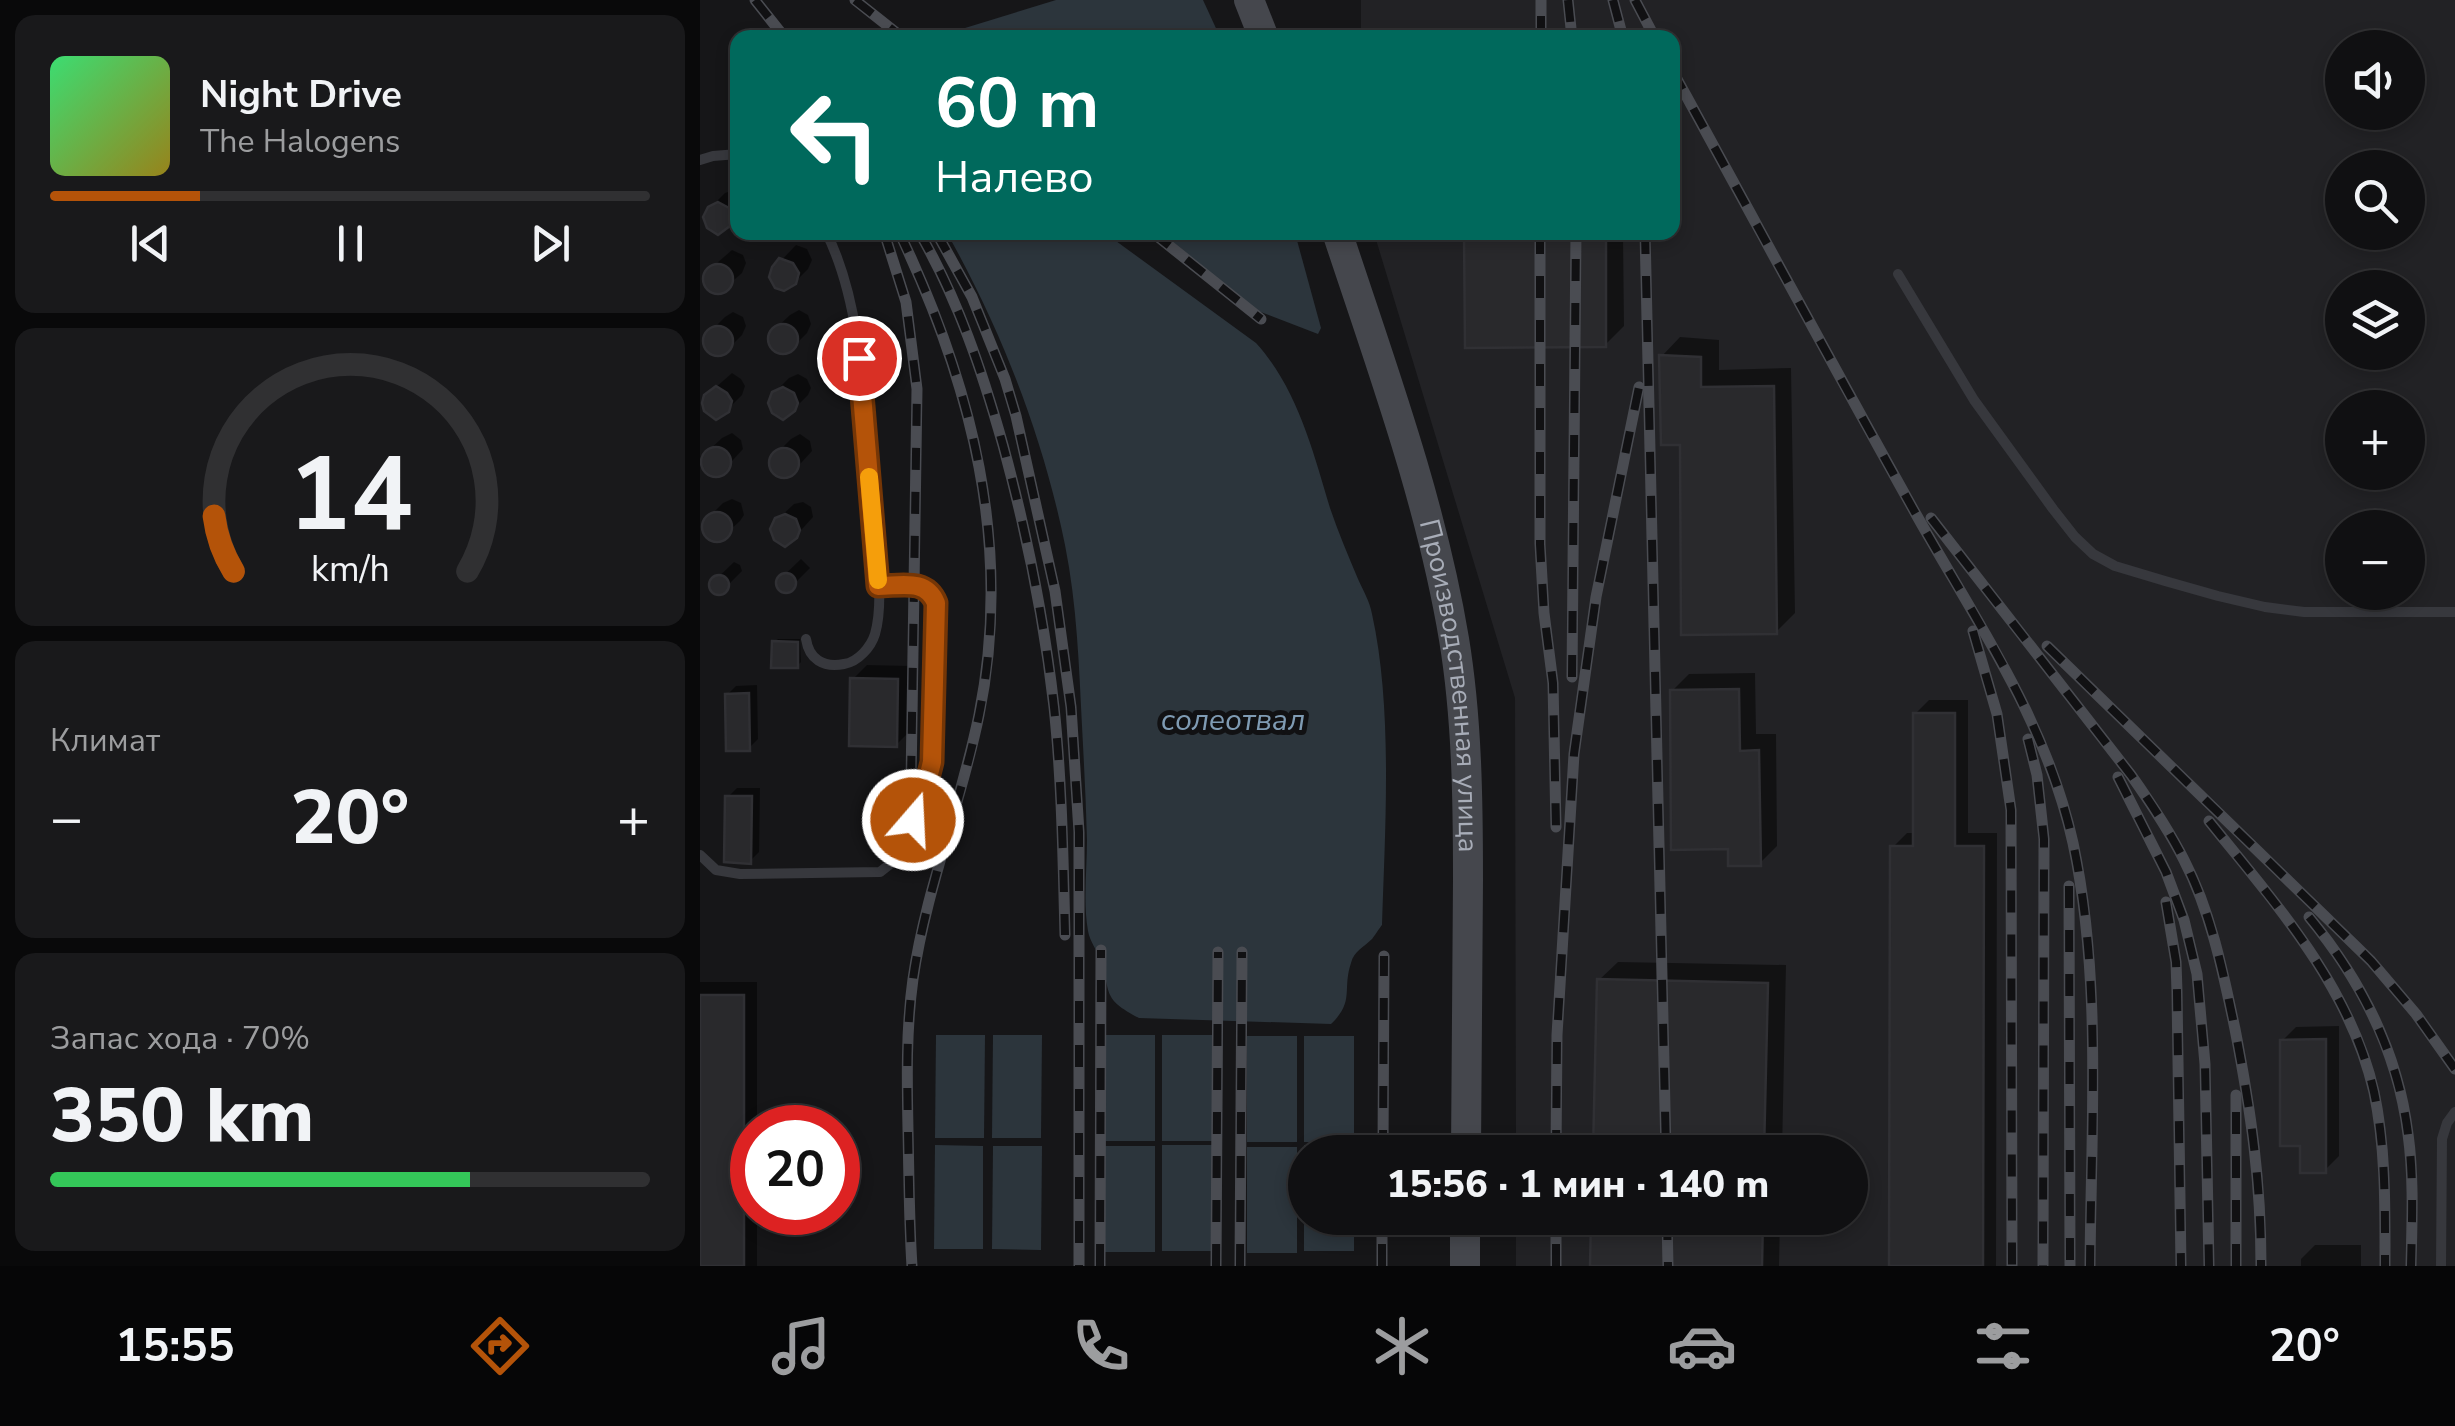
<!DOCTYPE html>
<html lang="ru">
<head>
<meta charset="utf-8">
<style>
  :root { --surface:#101012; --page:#19191b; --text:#f1f3f6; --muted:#9c9d9f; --line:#303032; --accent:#b45309 }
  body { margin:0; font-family:"Nunito Sans",sans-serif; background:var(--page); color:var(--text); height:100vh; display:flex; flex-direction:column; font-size:38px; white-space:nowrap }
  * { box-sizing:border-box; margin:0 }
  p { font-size:32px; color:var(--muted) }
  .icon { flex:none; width:55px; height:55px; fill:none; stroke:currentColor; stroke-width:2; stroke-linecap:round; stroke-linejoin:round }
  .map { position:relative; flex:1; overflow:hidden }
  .drawer { display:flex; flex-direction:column; gap:15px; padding:15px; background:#09090a; width:700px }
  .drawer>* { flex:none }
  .banner { position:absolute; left:30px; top:30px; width:950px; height:210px; border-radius:20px; box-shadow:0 5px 15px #0003,0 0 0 2px var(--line); background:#00695c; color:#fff; overflow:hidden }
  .buttons { position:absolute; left:1625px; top:30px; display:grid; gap:20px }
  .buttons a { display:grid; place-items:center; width:100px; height:100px; border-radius:50%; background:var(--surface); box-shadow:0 5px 15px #0003,0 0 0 2px var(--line); font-size:50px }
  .speed { position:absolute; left:30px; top:1105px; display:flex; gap:20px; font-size:50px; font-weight:700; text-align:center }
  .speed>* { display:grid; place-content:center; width:130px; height:130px; border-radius:50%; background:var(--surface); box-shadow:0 5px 15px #0003,0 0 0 2px var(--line); line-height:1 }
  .speed .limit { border:15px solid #d22; background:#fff; color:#111 }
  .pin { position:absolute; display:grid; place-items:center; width:85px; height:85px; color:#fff; margin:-42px; border:5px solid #fff; border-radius:50%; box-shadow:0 2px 10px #0007 }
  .me { position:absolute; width:110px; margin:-55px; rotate:19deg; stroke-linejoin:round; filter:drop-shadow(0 0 8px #0008) }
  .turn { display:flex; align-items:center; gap:35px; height:210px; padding:0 40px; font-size:45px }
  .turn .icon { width:130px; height:130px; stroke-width:2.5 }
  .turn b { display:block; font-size:70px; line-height:85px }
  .big { font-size:75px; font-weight:800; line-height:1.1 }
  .drawer .widget { flex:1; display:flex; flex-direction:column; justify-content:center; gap:15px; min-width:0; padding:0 35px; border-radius:20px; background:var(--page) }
  .drawer .dial { align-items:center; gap:0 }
  .dial svg { height:260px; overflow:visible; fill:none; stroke:var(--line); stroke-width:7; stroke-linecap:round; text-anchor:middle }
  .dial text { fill:var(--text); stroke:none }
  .song { display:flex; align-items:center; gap:30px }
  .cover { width:120px; height:120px; border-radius:15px; background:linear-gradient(135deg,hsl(140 70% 55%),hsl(50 70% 35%)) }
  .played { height:10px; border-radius:5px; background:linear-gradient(90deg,var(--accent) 25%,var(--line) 25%) }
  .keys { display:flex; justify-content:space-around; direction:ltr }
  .heat { display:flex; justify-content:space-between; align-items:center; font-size:55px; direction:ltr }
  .charge { height:15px; border-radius:8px; background:linear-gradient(90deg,#34c759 70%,var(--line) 0) }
  .trip { position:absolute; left:588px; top:1135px; width:580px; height:100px; border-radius:50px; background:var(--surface); box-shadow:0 5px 15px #0003,0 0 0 2px var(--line); font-weight:800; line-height:100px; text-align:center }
  .menu { display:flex; height:160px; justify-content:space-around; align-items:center; background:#060607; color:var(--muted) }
  .menu .icon { width:70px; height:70px }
  .menu .active { color:var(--accent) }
  .menu b { font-size:45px; color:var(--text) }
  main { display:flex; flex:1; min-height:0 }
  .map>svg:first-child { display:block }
  .built { fill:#222225; fill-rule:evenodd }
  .water { fill:#2c353c }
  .shadow { fill:#0007 }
  .building { fill:#29292c; stroke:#303034; stroke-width:2.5 }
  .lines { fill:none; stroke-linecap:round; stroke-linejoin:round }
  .lane { stroke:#37383d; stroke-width:10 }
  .secondary { stroke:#45474d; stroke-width:30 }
  .rail-casing { stroke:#4a4c52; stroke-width:11 }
  .rail { stroke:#111113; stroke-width:8; stroke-dasharray:22; stroke-linecap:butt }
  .route-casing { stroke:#753606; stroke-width:25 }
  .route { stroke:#b45309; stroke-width:18 }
  .slow { stroke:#f59e0b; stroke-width:18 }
  .labels { text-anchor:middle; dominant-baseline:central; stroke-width:10; stroke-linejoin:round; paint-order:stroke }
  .street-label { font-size:28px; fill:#a8adb8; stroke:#111113 }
  .water-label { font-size:30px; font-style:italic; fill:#7f9bb3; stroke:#111113 }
</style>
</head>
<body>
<main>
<section class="drawer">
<div class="widget">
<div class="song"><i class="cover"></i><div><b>Night Drive</b><p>The Halogens</p></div></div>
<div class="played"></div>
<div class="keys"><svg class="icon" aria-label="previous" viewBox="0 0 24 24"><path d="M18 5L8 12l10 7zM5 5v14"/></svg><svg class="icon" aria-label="pause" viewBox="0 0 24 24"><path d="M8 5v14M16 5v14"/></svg><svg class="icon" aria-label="next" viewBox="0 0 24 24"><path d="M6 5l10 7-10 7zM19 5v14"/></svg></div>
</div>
<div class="widget dial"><svg viewBox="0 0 100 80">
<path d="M14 69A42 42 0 1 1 86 69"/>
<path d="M14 69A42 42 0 0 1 8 52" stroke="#b45309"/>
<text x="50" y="56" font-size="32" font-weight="700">14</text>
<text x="50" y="72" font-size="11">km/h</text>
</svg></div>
<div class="widget"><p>Климат</p>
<div class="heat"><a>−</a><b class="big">20°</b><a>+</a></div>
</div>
<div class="widget"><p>Запас хода · 70%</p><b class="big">350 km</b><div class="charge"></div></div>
</section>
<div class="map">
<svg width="1755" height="1266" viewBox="0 0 1755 1266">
  <rect width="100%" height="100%" fill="#161618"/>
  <path class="built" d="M 661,0 L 1755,0 L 1755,1266 L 816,1266 L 816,1218 L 1150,1218 L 1150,1152 L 816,1152 L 815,698 L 674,233 L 972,232 L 972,38 L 661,37 ZM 1642,48 L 1708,48 L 1708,112 L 1642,112 ZM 1642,168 L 1708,168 L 1708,232 L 1642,232 ZM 1642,288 L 1708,288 L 1708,352 L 1642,352 ZM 1642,408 L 1708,408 L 1708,472 L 1642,472 ZM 1642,528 L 1708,528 L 1708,592 L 1642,592 Z"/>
  <g class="water">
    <path d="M 356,0 L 503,0 L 520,37 L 247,37 L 252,32 Z"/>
    <path d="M 247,233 L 405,233 L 556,343 C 597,388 613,451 630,508 C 638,532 648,555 658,579 C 663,590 670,602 672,614 C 693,709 685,828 682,925 C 681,926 673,938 672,939 C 664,947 654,951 651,963 C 642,990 655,1001 631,1024 L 439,1018 C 401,998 412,994 400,959 C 397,950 390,942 388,931 C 383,902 387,870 387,840 C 386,802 384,764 382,726 C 379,665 377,605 365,545 C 343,436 301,329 247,233 Z"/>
    <path d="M 459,233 L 595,233 L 621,328 L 618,334 L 558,311 Z"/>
    <path d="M 236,1035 L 285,1035 L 284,1138 L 235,1138 Z"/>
    <path d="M 293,1035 L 342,1035 L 341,1138 L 292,1138 Z"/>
    <rect x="405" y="1035" width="50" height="106"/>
    <rect x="462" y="1035" width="51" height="106"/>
    <rect x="547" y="1036" width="50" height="106"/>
    <rect x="604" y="1036" width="50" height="106"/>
    <path d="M 235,1145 L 283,1146 L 283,1249 L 234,1249 Z"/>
    <path d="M 462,1145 L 513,1145 L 512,1251 L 462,1251 Z"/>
    <path d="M 604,1145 L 654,1145 L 654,1152 L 605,1152 L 605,1218 L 654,1218 L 654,1251 L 604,1251 Z"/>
    <path d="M 293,1146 L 342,1146 L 341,1250 L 292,1249 Z"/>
    <rect x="405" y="1146" width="50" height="106"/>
    <rect x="547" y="1147" width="50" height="106"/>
  </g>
  <g class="shadow">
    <path d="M 34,190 L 38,191 L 38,216 L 27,226 L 10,208 L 25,193 Z"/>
    <path d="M 767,232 L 923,232 L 924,326 L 905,345 Z"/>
    <path d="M 96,245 L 107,249 L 112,260 L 108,269 L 93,284 L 74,268 Z"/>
    <path d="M 32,250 L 43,255 L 46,263 L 42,273 L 19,293 L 9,287 L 6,278 L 10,269 Z"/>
    <path d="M 99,310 L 108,315 L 111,324 L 107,333 L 92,348 L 82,352 L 74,348 L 70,338 L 75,329 L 90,315 Z"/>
    <path d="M 33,312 L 43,317 L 46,326 L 42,335 L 27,350 L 17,354 L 8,348 L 6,341 L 10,332 L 25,317 Z"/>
    <path d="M 980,337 L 1019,340 L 1019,370 L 1091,368 L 1095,613 L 1076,632 L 982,442 L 962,356 Z"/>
    <path d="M 32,373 L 41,379 L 45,386 L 42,395 L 27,410 L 6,396 Z"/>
    <path d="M 98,374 L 107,379 L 111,388 L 108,395 L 94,409 L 74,393 L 89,378 Z"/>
    <path d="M 32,433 L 41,440 L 43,449 L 22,472 L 15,475 L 7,470 L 3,462 L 7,452 L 22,438 Z"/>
    <path d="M 100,434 L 110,441 L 112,451 L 91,474 L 81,476 L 74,470 L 72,464 L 76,454 L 91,439 Z"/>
    <path d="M 32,499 L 41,503 L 44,515 L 40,521 L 18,541 L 8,536 L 5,524 L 8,518 L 23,503 Z"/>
    <path d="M 103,502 L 111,507 L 113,517 L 94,538 L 79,518 L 94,504 Z"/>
    <path d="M 101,559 L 110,568 L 86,592 L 80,589 L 78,581 Z"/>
    <path d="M 34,562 L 40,565 L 42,571 L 20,593 L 14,592 L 10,585 Z"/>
    <path d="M 78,639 L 100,639 L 101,662 L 97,666 L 74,642 Z"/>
    <path d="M 167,665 L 211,666 L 210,731 L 196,745 L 153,679 Z"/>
    <path d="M 1055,673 L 1056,734 L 1076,734 L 1077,846 L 1060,863 L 1030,846 L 972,691 L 989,674 Z"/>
    <path d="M 57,685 L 58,739 L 49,748 L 27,695 L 36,686 Z"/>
    <path d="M 1229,700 L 1268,700 L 1268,833 L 1297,833 L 1296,1266 L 1192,1266 L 1193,847 L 1207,833 L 1216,833 L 1215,714 Z"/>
    <path d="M 37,788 L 60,788 L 59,852 L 50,861 L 28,797 Z"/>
    <path d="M 918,962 L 1086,965 L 1082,1152 L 895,1152 L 899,980 Z"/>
    <path d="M 0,982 L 57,982 L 57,1128 L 52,1128 L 52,1212 L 57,1212 L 57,1266 L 0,1266 Z"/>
    <path d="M 1639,1026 L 1639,1156 L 1625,1170 L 1603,1144 L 1582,1041 L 1596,1027 Z"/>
    <path d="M 894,1218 L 1080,1218 L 1079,1266 L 893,1266 Z"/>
    <path d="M 1615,1245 L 1661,1245 L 1661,1266 L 1601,1266 L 1601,1259 Z"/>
  </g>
  <g class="building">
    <path d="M 18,202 L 31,209 L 34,223 L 18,235 L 7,228 L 3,217 L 8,207 Z"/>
    <path d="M 764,232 L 906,232 L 906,347 L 765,348 Z"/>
    <path d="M 79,258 L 93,263 L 99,273 L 96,284 L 84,291 L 75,288 L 69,277 L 72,267 Z"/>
    <circle cx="18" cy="279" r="15"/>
    <circle cx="83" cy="339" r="15"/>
    <circle cx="18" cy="341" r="15"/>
    <path d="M 959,355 L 1001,357 L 1001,387 L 1074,386 L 1077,634 L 981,635 L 980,445 L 961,445 Z"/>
    <path d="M 16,386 L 27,393 L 32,401 L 29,412 L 16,420 L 4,411 L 2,403 L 4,395 Z"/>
    <path d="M 83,387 L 94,393 L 98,403 L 95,411 L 83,420 L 72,413 L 68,403 L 72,392 Z"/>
    <circle cx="16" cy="462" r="15"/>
    <circle cx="84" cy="463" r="15"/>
    <circle cx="17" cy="527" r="15"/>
    <path d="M 85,514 L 96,519 L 100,530 L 97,538 L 85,547 L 74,540 L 70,529 L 75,518 Z"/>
    <circle cx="86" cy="583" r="10"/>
    <circle cx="19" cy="585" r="10"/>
    <path d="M 72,641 L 98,642 L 98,668 L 71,668 Z"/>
    <path d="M 150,678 L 198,679 L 197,747 L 149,746 Z"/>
    <path d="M 1039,689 L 1040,751 L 1059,750 L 1061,866 L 1028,866 L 1028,849 L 971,850 L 970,690 Z"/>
    <path d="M 49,693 L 50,751 L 26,751 L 25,694 Z"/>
    <path d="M 1213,713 L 1255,713 L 1255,846 L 1284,846 L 1283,1266 L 1189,1266 L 1190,846 L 1213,846 Z"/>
    <path d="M 25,796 L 52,796 L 51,864 L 24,862 Z"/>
    <path d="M 897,979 L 1068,983 L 1064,1152 L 893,1152 Z"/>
    <rect x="0" y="995" width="44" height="271"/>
    <path d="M 1626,1039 L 1626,1173 L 1600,1173 L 1600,1146 L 1580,1146 L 1580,1040 Z"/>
    <path d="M 891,1218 L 1063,1218 L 1062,1266 L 890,1266 Z"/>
  </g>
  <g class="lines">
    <g class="lane">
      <path d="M 0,160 L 13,156 L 38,154"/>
      <path d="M 1198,274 L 1274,400 L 1353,509 L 1375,537 L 1393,554 L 1415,566 L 1465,581 L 1518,596 L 1565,607 L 1604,612 L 1755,612"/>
      <path d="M 106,639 C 109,659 123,668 144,664 C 158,662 171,647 175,634 C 185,600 175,539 172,504 C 164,418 165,309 126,232"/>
      <path d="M 0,855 L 16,870 L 40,874 L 180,872 L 194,861 L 201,850 L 229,776 L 232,761 L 236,610 L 233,594 L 221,585 L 178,586"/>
      <path d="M 1741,1266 L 1742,1139 L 1747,1123 L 1755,1112"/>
    </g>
    <g class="secondary">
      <path d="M 549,0 L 564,38"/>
      <path id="s1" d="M 637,232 C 681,365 731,501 754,639 C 767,718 768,800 768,880 C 768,971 767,1062 766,1152"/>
      <path d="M 765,1266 L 765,1218"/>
    </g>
    <defs>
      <g id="rail">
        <path d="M 55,0 L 85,38"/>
        <path d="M 155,0 L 203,38"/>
        <path d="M 868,0 L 872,38"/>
        <path d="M 913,0 L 923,38"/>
        <path d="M 935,0 L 955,38"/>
        <path d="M 841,38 L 841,0"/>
        <path d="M 972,70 C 1054,219 1134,368 1217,516 C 1277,623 1346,720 1373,843 C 1402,979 1391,1127 1390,1266"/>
        <path d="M 184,232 L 206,302 L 217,389 L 211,783"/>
        <path d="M 199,232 C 272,385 313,546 279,715 C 261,804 226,889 213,979 C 206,1029 207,1080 208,1130 C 209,1175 209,1221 212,1266"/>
        <path d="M 219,232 C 258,299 282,371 303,445 C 326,530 344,618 354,707 C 362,782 363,859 365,935"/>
        <path d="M 236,232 L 272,297 L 305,379 L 316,416 L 355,591 L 371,707 L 379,832 L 379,1266"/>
        <path d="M 452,232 L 561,319"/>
        <path d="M 840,232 L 840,544 L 844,613 L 853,683 L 856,827"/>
        <path d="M 945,232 L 966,1152"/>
        <path d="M 1231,518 L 1431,775 C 1450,802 1469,830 1484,860 C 1511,912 1523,972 1535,1029 C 1551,1112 1561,1181 1561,1266"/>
        <path d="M 1273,631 L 1297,714 L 1311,810 L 1312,1266"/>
        <path d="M 1347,646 L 1671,961 L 1716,1014 L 1755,1069"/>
        <path d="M 872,677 L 876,232"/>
        <path d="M 1328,739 L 1337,775 L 1344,839 L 1343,1266"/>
        <path d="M 1418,777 L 1466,872 L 1484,920 L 1497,974 L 1505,1064 L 1509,1266"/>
        <path d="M 1509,821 C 1575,903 1650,986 1674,1092 C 1686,1149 1685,1208 1685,1266"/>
        <path d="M 1369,886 L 1370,1266"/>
        <path d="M 1466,902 L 1476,962 L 1477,992 L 1481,1266"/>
        <path d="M 1609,917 C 1661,980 1698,1053 1708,1134 C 1714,1177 1712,1222 1711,1266"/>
        <path d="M 683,1152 L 684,956"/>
        <path d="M 856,1152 L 857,1035 L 874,754 L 896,597 L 939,387"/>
        <path d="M 967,1218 L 968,1266"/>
        <path d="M 400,1266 L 401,950"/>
        <path d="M 516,1266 L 518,952"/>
        <path d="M 540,1266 L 542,952"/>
        <path d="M 682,1266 L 682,1218"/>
        <path d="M 856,1266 L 856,1218"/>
        <path d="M 1536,1266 L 1536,1095"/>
      </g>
    </defs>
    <use href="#rail" class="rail-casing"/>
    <use href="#rail" class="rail"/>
  </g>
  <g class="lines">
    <defs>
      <path id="route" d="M 159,358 L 178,586 C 201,586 226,578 236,603 L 232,762 L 225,790 L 213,820"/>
    </defs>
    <use href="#route" class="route-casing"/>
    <use href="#route" class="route"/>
    <path class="slow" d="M 169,477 L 178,580"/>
  </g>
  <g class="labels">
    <g class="street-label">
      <text stroke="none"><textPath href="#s1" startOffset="470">Производственная улица</textPath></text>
    </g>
    <g class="water-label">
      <text x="533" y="720">солеотвал</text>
    </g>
  </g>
</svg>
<div class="buttons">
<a><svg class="icon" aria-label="sound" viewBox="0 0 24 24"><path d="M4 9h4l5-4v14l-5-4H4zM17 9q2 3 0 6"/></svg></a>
<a><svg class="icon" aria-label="search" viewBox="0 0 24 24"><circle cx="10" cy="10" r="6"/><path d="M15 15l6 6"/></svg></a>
<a><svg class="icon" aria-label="layers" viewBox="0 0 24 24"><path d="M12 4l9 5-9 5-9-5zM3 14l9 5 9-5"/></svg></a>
<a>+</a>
<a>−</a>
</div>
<div class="speed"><div class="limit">20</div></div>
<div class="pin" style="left:159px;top:358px;background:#d93025"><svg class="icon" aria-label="arrive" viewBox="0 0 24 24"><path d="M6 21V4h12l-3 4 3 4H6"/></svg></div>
<svg class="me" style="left:213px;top:820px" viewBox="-20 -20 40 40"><circle r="17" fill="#b45309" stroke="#fff" stroke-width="3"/><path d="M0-11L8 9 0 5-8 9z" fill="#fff"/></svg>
<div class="trip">15:56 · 1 мин · 140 m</div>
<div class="banner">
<div class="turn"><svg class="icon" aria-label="left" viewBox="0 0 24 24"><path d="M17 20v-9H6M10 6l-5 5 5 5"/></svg><div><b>60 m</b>Налево</div></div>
</div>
</div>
</main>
<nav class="menu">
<b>15:55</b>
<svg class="icon active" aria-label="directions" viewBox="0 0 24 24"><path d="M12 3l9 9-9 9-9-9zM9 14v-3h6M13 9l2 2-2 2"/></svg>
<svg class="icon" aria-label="music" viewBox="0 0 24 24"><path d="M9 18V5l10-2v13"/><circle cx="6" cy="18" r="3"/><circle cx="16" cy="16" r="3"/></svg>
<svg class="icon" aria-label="phone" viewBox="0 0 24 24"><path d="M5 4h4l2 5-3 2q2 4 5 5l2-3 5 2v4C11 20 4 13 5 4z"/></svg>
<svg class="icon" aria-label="climate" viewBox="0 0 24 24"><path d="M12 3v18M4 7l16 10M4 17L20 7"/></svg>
<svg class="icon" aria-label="car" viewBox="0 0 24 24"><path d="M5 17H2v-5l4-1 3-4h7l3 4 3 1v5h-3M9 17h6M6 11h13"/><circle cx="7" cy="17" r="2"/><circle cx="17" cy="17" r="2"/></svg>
<svg class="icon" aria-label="filters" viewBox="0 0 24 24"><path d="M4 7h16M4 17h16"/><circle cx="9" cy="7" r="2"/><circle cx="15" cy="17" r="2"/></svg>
<b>20°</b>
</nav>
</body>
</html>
